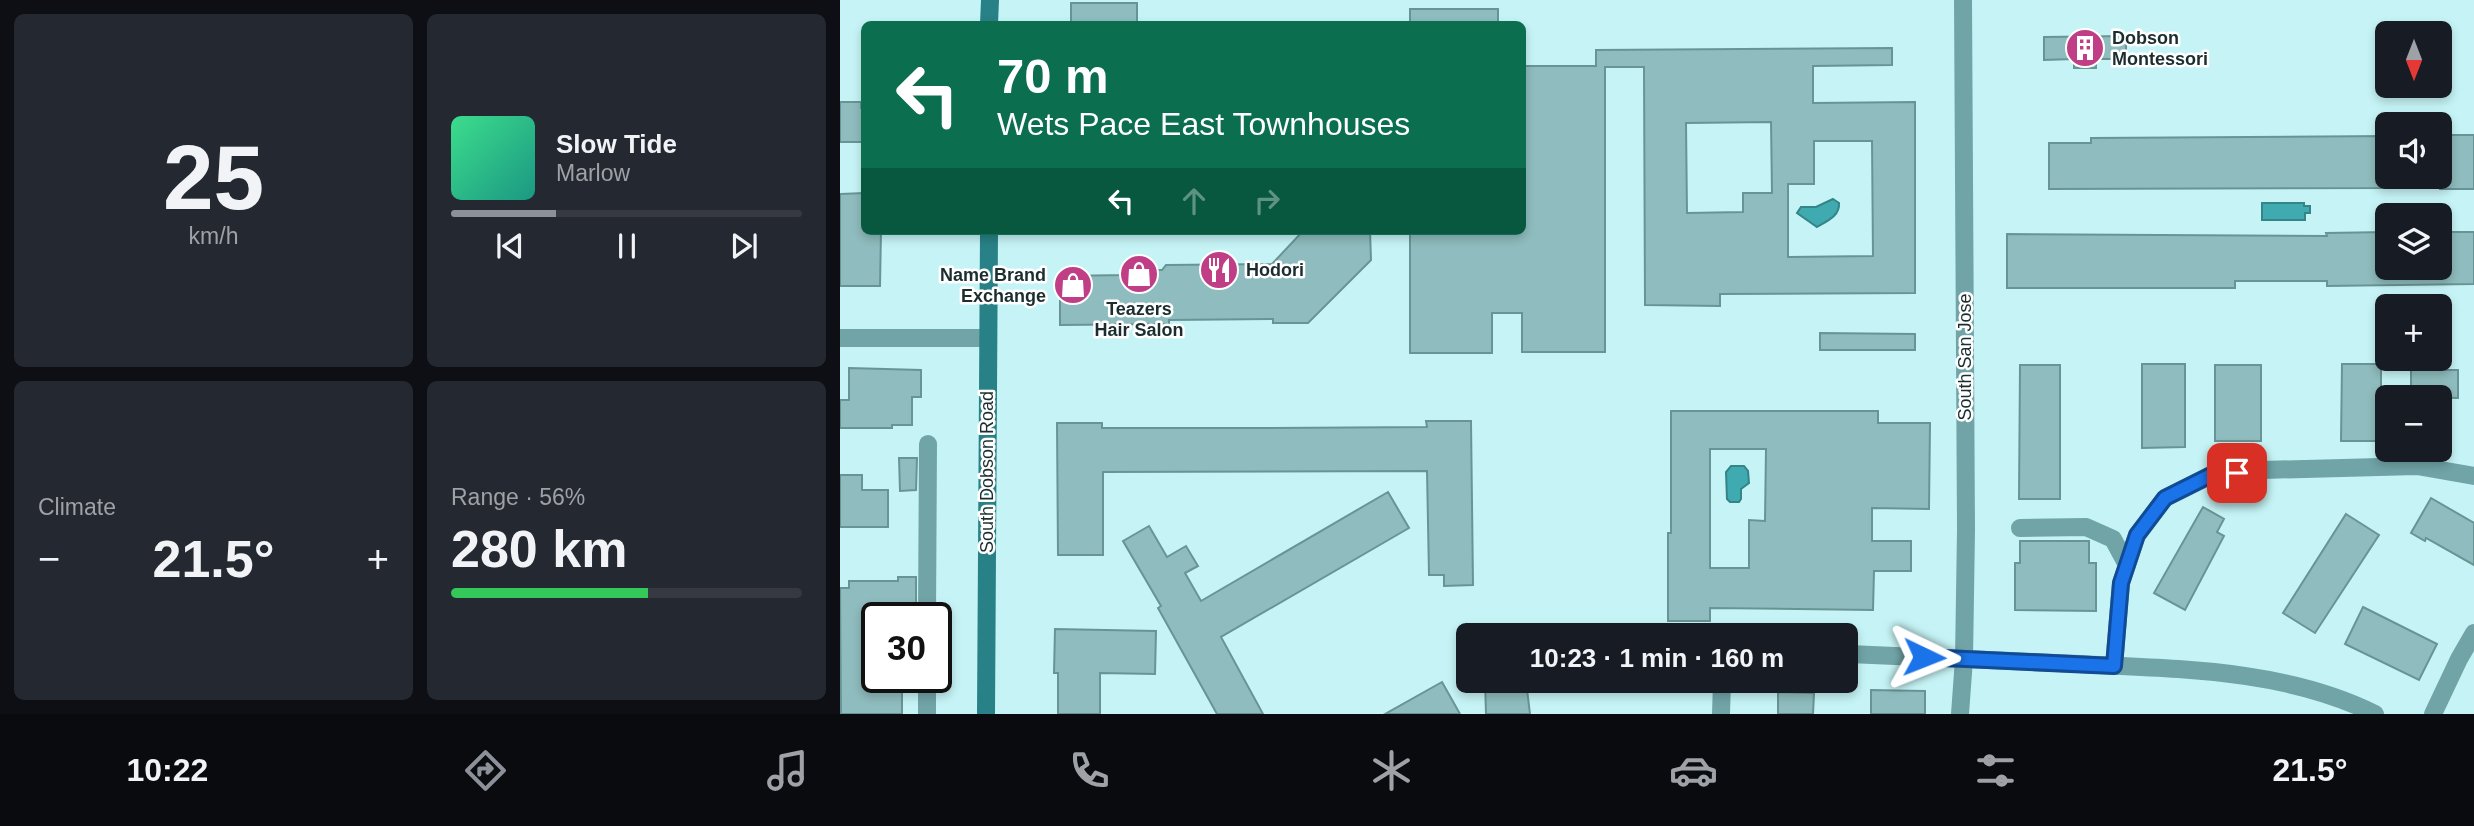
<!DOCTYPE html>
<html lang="en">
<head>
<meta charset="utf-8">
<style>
  :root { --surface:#171b24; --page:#242831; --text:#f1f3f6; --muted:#9ea1a6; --line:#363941; --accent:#8c9099 }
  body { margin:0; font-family:Arial,sans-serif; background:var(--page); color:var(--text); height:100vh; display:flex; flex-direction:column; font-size:26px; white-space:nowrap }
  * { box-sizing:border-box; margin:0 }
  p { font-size:23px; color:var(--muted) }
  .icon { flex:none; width:38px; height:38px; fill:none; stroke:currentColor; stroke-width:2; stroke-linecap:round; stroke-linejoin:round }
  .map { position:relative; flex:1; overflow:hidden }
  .panel { display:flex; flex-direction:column; gap:14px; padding:14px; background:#0d0f14; width:840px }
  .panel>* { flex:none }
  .banner { position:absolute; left:21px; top:21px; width:665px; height:214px; border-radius:10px; box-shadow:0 4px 10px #0003; background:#0b6e4f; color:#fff; overflow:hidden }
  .needle { width:46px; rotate:180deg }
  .fabs { position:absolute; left:1535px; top:21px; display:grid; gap:14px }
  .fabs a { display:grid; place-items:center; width:77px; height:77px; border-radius:10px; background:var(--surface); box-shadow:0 4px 10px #0003; font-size:35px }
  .speed { position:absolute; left:21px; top:602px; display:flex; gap:14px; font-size:35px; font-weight:700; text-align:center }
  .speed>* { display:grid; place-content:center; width:91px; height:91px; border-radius:50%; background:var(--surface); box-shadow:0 4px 10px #0003; line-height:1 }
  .speed .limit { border:4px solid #111; border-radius:10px; background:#fff; color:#111 }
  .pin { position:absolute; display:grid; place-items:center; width:60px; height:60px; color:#fff; margin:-30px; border-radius:14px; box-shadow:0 4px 10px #0006 }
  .me { position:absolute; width:77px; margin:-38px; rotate:92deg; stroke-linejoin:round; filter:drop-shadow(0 0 5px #0008) }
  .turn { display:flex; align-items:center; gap:24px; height:147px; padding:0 21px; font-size:32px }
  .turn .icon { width:91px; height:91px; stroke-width:2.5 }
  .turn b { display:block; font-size:49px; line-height:60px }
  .lanes { display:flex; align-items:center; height:66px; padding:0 21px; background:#0003; justify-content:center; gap:35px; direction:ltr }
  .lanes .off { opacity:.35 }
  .big { font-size:52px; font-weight:600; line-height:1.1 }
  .panel .card { flex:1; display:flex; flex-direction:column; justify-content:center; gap:10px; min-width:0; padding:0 24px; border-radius:10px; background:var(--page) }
  .panel .dial { align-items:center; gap:0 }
  .dial b { font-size:91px; line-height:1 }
  .song { display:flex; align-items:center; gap:21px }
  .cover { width:84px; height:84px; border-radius:10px; background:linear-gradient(135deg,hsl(150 70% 55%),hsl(170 70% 35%)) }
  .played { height:7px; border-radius:4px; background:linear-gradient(90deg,var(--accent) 30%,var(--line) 30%) }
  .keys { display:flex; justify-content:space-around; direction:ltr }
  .heat { display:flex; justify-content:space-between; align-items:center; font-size:38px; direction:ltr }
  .charge { height:10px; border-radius:5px; background:linear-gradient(90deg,#34c759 56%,var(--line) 0) }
  .panel .tiles { flex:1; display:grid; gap:14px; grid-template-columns:repeat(2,1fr) }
  .trip { position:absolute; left:616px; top:623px; width:402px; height:70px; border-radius:10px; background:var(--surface); box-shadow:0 4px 10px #0003; font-weight:600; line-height:70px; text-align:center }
  .menu { display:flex; height:112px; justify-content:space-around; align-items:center; background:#090b0e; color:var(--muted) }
  .menu .icon { width:49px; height:49px }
  .menu .selected { color:var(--accent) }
  .menu b { font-size:32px; color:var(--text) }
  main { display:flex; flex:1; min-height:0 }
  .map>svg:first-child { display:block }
  .water { fill:#3faaaf; stroke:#348488; stroke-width:2 }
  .building { fill:#8fbcbe; stroke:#699496; stroke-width:2; fill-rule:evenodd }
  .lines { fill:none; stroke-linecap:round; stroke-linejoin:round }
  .minor { stroke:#71a4a7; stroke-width:18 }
  .secondary { stroke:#288186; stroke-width:18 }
  .route-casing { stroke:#114b97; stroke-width:18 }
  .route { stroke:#1a73e8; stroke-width:12 }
  .labels { text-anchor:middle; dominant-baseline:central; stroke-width:5; stroke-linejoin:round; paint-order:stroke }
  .poi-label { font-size:18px; font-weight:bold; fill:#1b2d2e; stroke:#fff; text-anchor:start }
  .street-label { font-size:18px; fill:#1b2d2e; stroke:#fff }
</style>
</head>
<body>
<main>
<section class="panel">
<div class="tiles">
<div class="card dial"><b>25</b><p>km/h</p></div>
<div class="card">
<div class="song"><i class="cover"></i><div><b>Slow Tide</b><p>Marlow</p></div></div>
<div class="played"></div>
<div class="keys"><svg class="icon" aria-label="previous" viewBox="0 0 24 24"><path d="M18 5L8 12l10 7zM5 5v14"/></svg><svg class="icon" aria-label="pause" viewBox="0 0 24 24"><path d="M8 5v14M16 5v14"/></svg><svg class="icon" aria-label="next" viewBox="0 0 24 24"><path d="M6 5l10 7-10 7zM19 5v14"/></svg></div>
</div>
<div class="card"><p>Climate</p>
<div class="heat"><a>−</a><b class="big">21.5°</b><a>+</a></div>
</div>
<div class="card"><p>Range · 56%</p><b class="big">280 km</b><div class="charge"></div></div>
</div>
</section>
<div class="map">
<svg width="1634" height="714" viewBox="0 0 1634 714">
  <rect width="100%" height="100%" fill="#c6f4f6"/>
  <g class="water">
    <path d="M 993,199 L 999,203 C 1000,216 987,221 977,227 L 957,213 L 961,207 L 976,207 Z"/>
    <path d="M 1422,203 L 1464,203 L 1464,206 L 1470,206 L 1470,213 L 1465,213 L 1465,220 L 1422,220 Z"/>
    <path d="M 891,466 L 904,466 L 908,471 L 909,483 L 901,489 L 901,499 L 899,502 L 890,502 L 887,499 L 886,472 Z"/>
  </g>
  <g class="building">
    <rect x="231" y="3" width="66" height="21"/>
    <rect x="570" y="9" width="88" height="15"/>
    <path d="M 1286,36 L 1286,59 L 1256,59 L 1256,68 L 1234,68 L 1234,59 L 1204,60 L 1204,37 Z"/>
    <path d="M 1052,48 L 1052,65 L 973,66 L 973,103 L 1075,102 L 1075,293 L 880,294 L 880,306 L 805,305 L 804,67 L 765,67 L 765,352 L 682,352 L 682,313 L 652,313 L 652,353 L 570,353 L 570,231 L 682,231 L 682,66 L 756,66 L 756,50 ZM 931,122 L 932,193 L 903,193 L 903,212 L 847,213 L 846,123 ZM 974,141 L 1032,141 L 1033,256 L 948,257 L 948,184 L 974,184 Z"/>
    <path d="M 0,102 L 21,102 L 21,108 L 24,108 L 24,142 L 0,142 Z"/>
    <rect x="1600" y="135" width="34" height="54"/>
    <path d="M 1547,136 L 1547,188 L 1209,189 L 1209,143 L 1251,143 L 1251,138 Z"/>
    <path d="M 24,193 L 24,231 L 41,231 L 40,286 L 0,286 L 0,194 Z"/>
    <path d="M 463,231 L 530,231 L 531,260 L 468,323 L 433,323 L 433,319 L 329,320 L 329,324 L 220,325 L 220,276 L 287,275 L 291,270 L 322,270 L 326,265 L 432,264 Z"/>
    <path d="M 1547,232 L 1547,268 L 1606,268 L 1606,232 L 1634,232 L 1634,284 L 1487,286 L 1487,281 L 1395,281 L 1395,288 L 1167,288 L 1167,234 L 1487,236 L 1486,233 Z"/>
    <path d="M 980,333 L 1075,334 L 1075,350 L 980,350 Z"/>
    <path d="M 1302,364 L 1345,364 L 1345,447 L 1302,448 Z"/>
    <path d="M 1502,364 L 1541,364 L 1541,441 L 1501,441 Z"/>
    <path d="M 1180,365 L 1220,365 L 1220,499 L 1179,499 Z"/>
    <rect x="1375" y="365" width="46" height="76"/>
    <path d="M 9,368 L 81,370 L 81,397 L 72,397 L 72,425 L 52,425 L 52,428 L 0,428 L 0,400 L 9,400 Z"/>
    <path d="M 1571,370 L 1618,370 L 1618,398 L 1571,397 Z"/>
    <path d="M 831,411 L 1038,411 L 1038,423 L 1090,423 L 1089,509 L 1032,508 L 1032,541 L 1071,541 L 1071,571 L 1034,571 L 1033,610 L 870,608 L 870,621 L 828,621 L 828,533 L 831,533 ZM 870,449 L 926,449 L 925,521 L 909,520 L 909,568 L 870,568 Z"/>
    <path d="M 586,421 L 631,421 L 633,585 L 604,586 L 604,575 L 589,575 L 587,471 L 263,472 L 263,555 L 218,555 L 217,423 L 262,423 L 262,428 L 415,428 L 587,427 Z"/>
    <path d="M 59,458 L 77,458 L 76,490 L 60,491 Z"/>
    <path d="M 0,475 L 22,475 L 22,490 L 48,490 L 48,527 L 0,527 Z"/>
    <path d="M 548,492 L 569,528 L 381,637 L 423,714 L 377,714 L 318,608 L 321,606 L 283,541 L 309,526 L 327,557 L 346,546 L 358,566 L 345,573 L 361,601 Z"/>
    <path d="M 1591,498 L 1634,523 L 1634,565 L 1586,538 L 1585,541 L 1571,533 Z"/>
    <path d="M 1363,507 L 1384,519 L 1377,532 L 1384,536 L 1345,610 L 1314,593 Z"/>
    <path d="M 1506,514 L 1539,535 L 1475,633 L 1443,613 Z"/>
    <path d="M 1180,541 L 1249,541 L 1249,563 L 1256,563 L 1256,611 L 1175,610 L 1175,563 L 1180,563 Z"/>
    <path d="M 58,577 L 76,577 L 76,609 L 50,609 L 50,618 L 37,618 L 37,637 L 33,637 L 33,670 L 37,670 L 37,677 L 62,677 L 62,714 L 1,714 L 0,588 L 9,588 L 9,581 L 58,581 Z"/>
    <path d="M 1523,607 L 1597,644 L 1579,680 L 1505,644 Z"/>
    <path d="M 215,629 L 316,631 L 315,674 L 260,673 L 260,714 L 218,714 L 218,673 L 214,673 Z"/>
    <path d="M 645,681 L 686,681 L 690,714 L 646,714 Z"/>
    <path d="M 602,682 L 620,714 L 545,714 Z"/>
    <path d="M 1031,690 L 1085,691 L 1085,714 L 1031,714 Z"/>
    <path d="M 938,692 L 974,693 L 973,714 L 938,714 Z"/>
  </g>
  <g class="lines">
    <g class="minor">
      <path d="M 0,338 L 148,338"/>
      <path d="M 1180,528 L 1246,527 L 1273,539 L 1287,565"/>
      <path d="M 87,618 L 88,444"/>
      <path d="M 1006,654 C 1084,657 1162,661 1239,664 C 1338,669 1445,669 1535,714"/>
      <path d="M 1274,666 L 1281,583 L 1297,535 L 1325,498 L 1371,475 L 1422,470 L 1577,466 L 1634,476"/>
      <path d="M 87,714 L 87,677"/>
      <path d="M 881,714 L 882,681"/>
      <path d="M 1120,714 L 1124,659 L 1126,530 L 1123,0"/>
      <path d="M 1593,714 L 1619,659 L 1634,633"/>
    </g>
    <g class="secondary">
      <path d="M 149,24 L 150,0"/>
      <path d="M 146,714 L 149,231"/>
    </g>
  </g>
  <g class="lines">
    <defs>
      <path id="route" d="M 1084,657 L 1274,666 L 1281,583 L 1297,535 L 1325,498 L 1371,475 L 1397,473"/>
    </defs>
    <use href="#route" class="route-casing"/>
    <use href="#route" class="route"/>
  </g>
  <defs>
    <symbol id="building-disc" viewBox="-11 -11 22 22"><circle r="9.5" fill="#c03e86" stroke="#fff"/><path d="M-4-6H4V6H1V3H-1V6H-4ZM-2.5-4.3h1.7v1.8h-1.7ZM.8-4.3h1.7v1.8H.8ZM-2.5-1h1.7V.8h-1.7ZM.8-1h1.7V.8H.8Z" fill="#fff"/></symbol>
    <symbol id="restaurant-disc" viewBox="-11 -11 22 22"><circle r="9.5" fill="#c03e86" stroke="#fff"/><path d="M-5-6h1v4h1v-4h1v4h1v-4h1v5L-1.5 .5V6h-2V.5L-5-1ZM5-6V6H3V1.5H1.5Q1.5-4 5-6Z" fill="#fff"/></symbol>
    <symbol id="shop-disc" viewBox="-11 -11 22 22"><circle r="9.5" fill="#c03e86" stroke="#fff"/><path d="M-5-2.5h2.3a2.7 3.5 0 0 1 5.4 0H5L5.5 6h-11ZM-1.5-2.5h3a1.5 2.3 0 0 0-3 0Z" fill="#fff"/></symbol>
  </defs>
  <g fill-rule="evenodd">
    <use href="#building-disc" x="1223" y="26" width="44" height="44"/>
    <use href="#restaurant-disc" x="357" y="248" width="44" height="44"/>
    <use href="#shop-disc" x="277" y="252" width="44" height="44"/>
    <use href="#shop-disc" x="211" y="263" width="44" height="44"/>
  </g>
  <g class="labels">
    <g class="poi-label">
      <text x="1272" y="38">Dobson<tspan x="1272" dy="21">Montessori</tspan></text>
      <text x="406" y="270">Hodori</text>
      <text x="206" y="275" text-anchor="end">Name Brand<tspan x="206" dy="21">Exchange</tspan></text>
      <text x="299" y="309" text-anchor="middle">Teazers<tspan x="299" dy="21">Hair Salon</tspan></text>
    </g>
    <g class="street-label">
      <text transform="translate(1125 357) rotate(-90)">South San Jose</text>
      <text transform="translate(147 472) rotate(-90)">South Dobson Road</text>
    </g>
  </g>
</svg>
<div class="fabs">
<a><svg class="needle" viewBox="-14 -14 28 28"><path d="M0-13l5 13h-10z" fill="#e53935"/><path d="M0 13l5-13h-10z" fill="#9ea1a6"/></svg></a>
<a><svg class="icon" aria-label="sound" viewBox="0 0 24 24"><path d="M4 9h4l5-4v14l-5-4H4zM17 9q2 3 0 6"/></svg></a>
<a><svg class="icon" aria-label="layers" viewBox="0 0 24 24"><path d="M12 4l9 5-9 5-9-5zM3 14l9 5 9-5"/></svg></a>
<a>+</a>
<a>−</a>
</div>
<div class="speed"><div class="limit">30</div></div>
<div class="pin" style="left:1397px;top:473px;background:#d93025"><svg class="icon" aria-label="arrive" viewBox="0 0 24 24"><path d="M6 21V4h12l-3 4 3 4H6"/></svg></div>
<svg class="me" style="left:1084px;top:657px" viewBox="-20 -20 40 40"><path d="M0-17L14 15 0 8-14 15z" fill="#1a73e8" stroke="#fff" stroke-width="4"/></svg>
<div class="trip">10:23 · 1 min · 160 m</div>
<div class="banner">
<div class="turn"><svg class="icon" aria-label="left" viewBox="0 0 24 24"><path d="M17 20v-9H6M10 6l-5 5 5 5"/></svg><div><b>70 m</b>Wets Pace East Townhouses</div></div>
<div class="lanes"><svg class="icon" aria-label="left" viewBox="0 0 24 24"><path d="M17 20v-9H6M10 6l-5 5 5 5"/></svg><svg class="icon off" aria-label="ahead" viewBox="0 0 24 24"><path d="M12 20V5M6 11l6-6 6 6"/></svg><svg class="icon off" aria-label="right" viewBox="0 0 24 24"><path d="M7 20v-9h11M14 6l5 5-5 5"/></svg></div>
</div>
</div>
</main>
<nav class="menu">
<b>10:22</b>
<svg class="icon selected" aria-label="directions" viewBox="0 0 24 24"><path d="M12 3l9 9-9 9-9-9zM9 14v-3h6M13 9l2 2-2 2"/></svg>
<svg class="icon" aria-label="music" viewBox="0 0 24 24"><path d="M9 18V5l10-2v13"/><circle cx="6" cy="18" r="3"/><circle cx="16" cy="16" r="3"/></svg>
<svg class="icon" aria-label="phone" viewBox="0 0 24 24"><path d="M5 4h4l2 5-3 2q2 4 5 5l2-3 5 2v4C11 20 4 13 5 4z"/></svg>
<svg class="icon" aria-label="climate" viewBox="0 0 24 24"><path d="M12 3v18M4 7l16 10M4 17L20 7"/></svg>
<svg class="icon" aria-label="car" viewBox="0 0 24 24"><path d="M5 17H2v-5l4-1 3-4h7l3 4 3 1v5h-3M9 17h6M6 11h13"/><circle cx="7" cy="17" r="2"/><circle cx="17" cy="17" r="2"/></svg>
<svg class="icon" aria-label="filters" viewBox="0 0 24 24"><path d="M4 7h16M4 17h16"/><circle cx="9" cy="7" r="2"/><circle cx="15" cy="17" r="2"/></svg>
<b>21.5°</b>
</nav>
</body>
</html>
